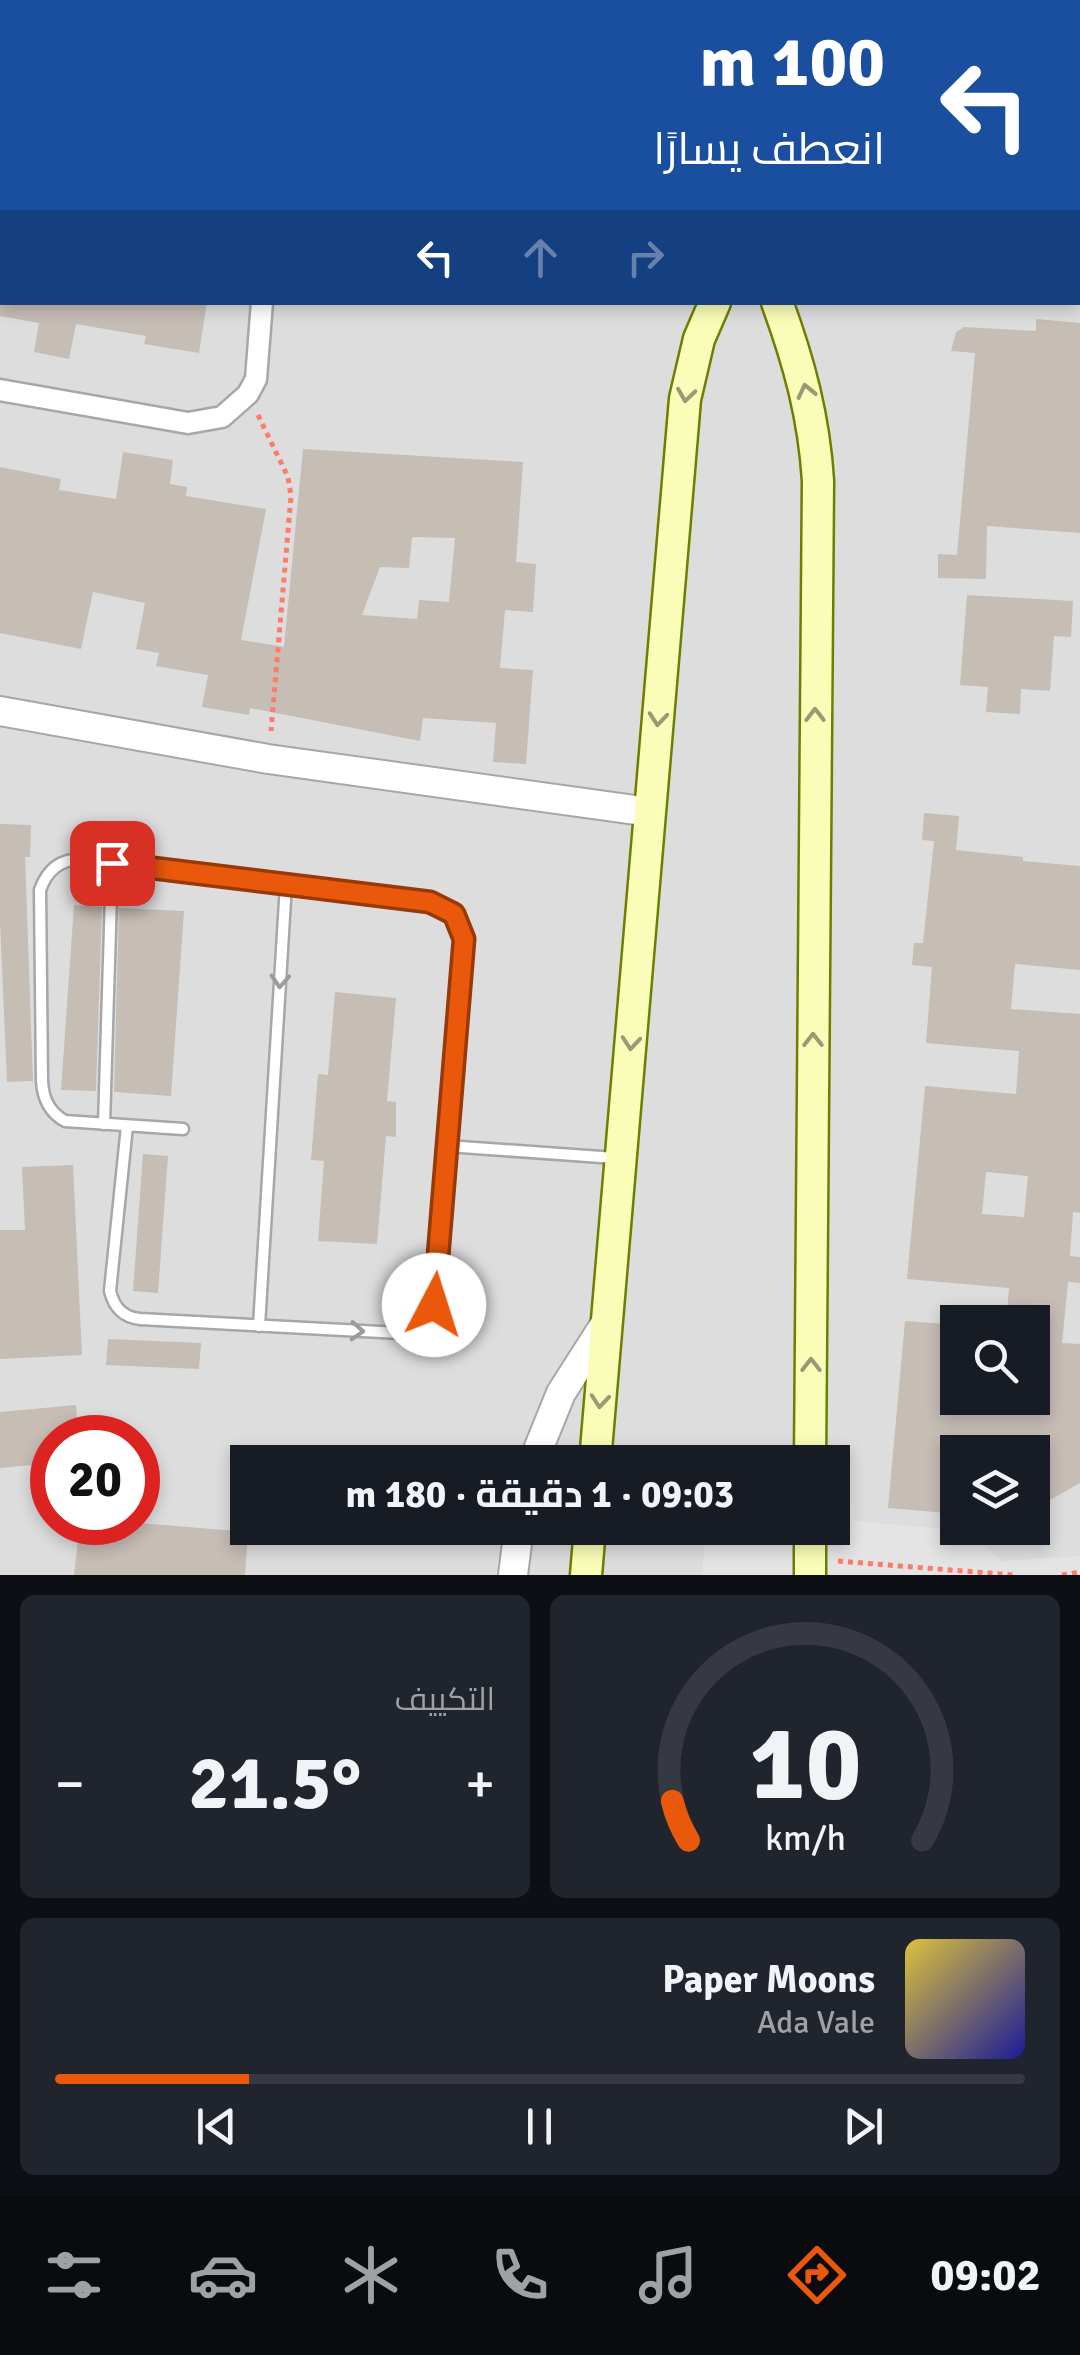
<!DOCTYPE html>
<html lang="ar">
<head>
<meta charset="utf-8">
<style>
  :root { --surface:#171b24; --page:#20242c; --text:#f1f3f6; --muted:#9ea1a6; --line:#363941; --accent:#ea580c }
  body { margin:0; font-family:Signika,Cairo,sans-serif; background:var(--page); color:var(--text); direction:rtl; height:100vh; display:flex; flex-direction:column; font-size:38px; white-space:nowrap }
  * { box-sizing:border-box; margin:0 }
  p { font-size:32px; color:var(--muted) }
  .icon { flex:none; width:55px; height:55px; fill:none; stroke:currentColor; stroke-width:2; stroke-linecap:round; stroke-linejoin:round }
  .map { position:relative; height:1575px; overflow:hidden; direction:ltr }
  .side { display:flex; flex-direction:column; gap:20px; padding:20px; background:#0d0f14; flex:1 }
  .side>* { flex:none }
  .guide { position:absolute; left:0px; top:0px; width:1080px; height:305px; box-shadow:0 5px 15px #0003; direction:rtl; background:#1a4fa0; color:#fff; overflow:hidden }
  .tools { position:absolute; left:940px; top:1305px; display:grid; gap:20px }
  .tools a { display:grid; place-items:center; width:110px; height:110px; border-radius:0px; background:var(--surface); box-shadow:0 5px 15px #0003; font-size:50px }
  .speed { position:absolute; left:30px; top:1415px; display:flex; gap:20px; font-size:50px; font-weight:700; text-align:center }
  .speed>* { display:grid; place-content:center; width:130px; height:130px; border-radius:50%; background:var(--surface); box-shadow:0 5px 15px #0003; line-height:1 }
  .speed .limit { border:15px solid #d22; background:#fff; color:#111 }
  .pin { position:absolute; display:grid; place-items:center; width:85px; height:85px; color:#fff; margin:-42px; border-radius:20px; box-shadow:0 5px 15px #0006 }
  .me { position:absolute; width:110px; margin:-55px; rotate:5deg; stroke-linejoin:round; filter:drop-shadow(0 0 8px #0008) }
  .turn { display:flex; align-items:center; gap:35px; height:210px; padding:0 30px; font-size:45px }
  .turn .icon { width:130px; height:130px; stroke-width:2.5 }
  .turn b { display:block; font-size:70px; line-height:85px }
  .lanes { display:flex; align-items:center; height:95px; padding:0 30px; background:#0003; justify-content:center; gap:50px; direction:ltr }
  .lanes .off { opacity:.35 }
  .big { font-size:75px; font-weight:700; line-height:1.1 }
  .side .card { flex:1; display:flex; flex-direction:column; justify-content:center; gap:15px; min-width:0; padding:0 35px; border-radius:15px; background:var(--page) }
  .side .dial { align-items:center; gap:0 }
  .dial svg { height:260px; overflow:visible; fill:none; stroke:var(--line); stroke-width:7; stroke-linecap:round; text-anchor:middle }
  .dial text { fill:var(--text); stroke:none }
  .song { display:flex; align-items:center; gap:30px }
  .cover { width:120px; height:120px; border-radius:15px; background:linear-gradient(135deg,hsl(50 70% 55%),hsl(240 70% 35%)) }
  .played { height:10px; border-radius:5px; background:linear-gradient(90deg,var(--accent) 20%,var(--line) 20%) }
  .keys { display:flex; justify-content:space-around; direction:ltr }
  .heat { display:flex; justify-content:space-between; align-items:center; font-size:55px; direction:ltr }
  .side .tiles { flex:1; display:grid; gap:20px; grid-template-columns:1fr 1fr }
  .card:last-child { grid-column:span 2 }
  .trip { position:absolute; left:230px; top:1445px; width:620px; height:100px; border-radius:0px; background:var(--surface); box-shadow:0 5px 15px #0003; font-weight:700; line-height:100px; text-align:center; direction:rtl }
  .dock { display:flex; height:160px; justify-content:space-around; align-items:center; background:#090b0e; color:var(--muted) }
  .dock .icon { width:70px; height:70px }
  .dock .selected { color:var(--accent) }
  .dock b { font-size:45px; color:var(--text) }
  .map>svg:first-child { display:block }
  .residential { fill:#dedddd; fill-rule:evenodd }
  .parking { fill:#e4e4e4 }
  .building { fill:#c6bdb5; fill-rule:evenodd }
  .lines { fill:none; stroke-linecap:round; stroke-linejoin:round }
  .service-casing { stroke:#a7a7a7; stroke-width:15 }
  .minor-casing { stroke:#a7a7a7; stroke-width:25 }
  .tertiary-casing { stroke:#a7a7a7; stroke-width:32 }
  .secondary-casing { stroke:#6f7e00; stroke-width:35 }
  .path { stroke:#ff7a69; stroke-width:5; stroke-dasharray:5 5; stroke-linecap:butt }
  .service { stroke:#fff; stroke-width:10 }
  .minor { stroke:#fff; stroke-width:20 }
  .tertiary { stroke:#fff; stroke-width:28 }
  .secondary { stroke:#f9fdb7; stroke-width:30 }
  .oneway { stroke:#979a73 }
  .oneway2 { stroke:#9b9b9b }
  .route-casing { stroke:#983908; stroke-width:25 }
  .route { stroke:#ea580c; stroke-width:18 }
</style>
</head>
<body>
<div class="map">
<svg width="1080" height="1575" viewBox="0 0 1080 1575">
  <rect width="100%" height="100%" fill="#f1ede6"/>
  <path class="residential" d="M 0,0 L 1080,0 L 1080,1575 L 0,1575 ZM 2,2 L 1078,2 L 1078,302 L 2,302 ZM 958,1322 L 1032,1322 L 1032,1398 L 958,1398 ZM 52,1438 L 138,1438 L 138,1522 L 52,1522 ZM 958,1452 L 1032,1452 L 1032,1528 L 958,1528 ZM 248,1462 L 832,1462 L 832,1528 L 248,1528 Z"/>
  <path class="parking" d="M 833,1504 L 853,1504 L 854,1521 L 968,1531 L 1002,1561 L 1080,1556 L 1080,1575 L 702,1575 L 706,1528 L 832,1528 Z"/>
  <g class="building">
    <path d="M 0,302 L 207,302 L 199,353 L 144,344 L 146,336 L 76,324 L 69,359 L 34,352 L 39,323 L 0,316 Z"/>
    <path d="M 1036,319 L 1080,323 L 1080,533 L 987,526 L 986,579 L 938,578 L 938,554 L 957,555 L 975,353 L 951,351 L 956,332 L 964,327 L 1036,331 Z"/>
    <path d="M 303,449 L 523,462 L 516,562 L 536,564 L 533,612 L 505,610 L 500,668 L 533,670 L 526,764 L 493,762 L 496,723 L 423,718 L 420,741 L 250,708 L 249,715 L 202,707 L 208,675 L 156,666 L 159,653 L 136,649 L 145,603 L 93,592 L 81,649 L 0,633 L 0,467 L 61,479 L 59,490 L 116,499 L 123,452 L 173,460 L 170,484 L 187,487 L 186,496 L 266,509 L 241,640 L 284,647 ZM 412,537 L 455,538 L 449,602 L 419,600 L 417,619 L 362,615 L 380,567 L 409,568 Z"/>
    <path d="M 967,595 L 1073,601 L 1071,637 L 1054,636 L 1050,691 L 1021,689 L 1020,714 L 986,712 L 988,687 L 960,685 Z"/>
    <path d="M 924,813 L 959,816 L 956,850 L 1023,857 L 1023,861 L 1080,866 L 1080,970 L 1015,964 L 1011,1009 L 1080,1014 L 1080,1213 L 1073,1212 L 1070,1256 L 1080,1257 L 1080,1283 L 1068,1282 L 1062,1343 L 1080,1344 L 1080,1483 L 1032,1510 L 1032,1452 L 958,1452 L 958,1514 L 888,1508 L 905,1321 L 958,1325 L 958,1398 L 1032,1398 L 1032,1322 L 1006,1322 L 1009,1288 L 907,1279 L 925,1086 L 1016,1094 L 1019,1051 L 926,1043 L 932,967 L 912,965 L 914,943 L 923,943 L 934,841 L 922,840 ZM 986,1172 L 1028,1176 L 1024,1217 L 982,1214 Z"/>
    <path d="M 0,824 L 31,825 L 30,857 L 25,857 L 33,1081 L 7,1082 L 0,922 Z"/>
    <path d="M 74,905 L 102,907 L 96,1091 L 61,1090 Z"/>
    <path d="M 119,908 L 184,911 L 171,1096 L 114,1092 Z"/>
    <path d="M 335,992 L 396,998 L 387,1101 L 396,1102 L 396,1137 L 386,1136 L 377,1244 L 318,1241 L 324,1161 L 311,1160 L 318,1074 L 328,1075 Z"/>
    <path d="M 143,1154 L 168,1156 L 158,1293 L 133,1291 Z"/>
    <path d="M 73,1165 L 82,1355 L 0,1359 L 0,1230 L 25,1230 L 22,1167 Z"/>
    <path d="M 108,1339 L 201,1343 L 199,1369 L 106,1365 Z"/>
    <path d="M 76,1405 L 78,1438 L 52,1438 L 52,1463 L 0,1468 L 0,1412 Z"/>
    <path d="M 80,1522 L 128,1522 L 248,1532 L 245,1575 L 74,1575 Z"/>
  </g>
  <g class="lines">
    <defs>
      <g id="service">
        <path d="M 104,1124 L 112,863"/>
        <path d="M 127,1126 L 110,1291 C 114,1307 122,1317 140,1319 L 400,1333 C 419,1332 429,1323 434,1305 L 464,939 L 453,914 L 430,902 L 82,859 C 60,859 47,870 40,890 L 42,1081 C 43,1099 49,1112 65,1121 L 183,1129"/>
        <path d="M 447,1146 L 615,1158"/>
        <path d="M 259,1326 L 286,884"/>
      </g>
      <g id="minor">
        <path d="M 283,2 L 283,0"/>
        <path d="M 0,390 L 188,423 L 222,417 L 248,394 L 256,379 L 262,302"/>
      </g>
      <g id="tertiary">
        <path d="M 0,711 L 268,759 L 650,812"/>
        <path d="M 533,1462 L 561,1393 L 607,1321"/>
        <path d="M 513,1575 L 519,1528"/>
      </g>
      <g id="secondary">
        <path d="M 743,2 L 743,0"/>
        <path d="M 791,2 L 791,0"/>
        <path d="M 777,302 C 799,362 814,417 818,481 L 810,1462"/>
        <path d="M 595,1462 L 685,399 L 699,339 L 715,302"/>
        <path d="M 586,1575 L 590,1528"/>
        <path d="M 810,1575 L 810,1528"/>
      </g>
    </defs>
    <use href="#service" class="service-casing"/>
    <use href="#minor" class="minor-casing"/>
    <use href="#tertiary" class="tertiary-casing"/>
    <use href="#secondary" class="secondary-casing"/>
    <g class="path">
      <path d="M 258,415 L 288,477 L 291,496 L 271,731"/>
      <path d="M 838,1561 L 1013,1575"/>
      <path d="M 1062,1575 L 1080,1572"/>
    </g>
    <use href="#service" class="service"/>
    <use href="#minor" class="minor"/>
    <use href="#tertiary" class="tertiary"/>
    <use href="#secondary" class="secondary"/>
  </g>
  <defs><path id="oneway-chevron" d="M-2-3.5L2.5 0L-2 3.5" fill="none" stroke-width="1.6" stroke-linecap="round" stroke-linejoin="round" transform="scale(2.5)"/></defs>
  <g class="oneway">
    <use href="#oneway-chevron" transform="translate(806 391) rotate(-103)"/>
    <use href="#oneway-chevron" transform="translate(686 395) rotate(98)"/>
    <use href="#oneway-chevron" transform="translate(815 715) rotate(-90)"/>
    <use href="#oneway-chevron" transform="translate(658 719) rotate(95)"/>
    <use href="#oneway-chevron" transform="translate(813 1040) rotate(-90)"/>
    <use href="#oneway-chevron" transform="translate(631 1043) rotate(95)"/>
    <use href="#oneway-chevron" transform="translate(811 1365) rotate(-90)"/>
    <use href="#oneway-chevron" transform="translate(600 1401) rotate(95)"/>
  </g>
  <g class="oneway2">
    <use href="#oneway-chevron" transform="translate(280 981) rotate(93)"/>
    <use href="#oneway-chevron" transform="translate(357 1331) rotate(3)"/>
  </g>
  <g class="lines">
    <defs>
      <path id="route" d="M 112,863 L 430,902 L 454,914 L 464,939 L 434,1305"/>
    </defs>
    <use href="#route" class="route-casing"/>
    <use href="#route" class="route"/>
  </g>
</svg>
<div class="tools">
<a><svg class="icon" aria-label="search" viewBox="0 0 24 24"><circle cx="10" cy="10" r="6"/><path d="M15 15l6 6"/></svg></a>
<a><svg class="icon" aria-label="layers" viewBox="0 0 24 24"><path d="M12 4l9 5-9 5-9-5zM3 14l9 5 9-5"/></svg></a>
</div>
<div class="speed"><div class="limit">20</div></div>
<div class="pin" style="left:112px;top:863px;background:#d93025"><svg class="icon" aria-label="arrive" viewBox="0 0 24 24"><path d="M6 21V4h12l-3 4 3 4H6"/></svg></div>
<svg class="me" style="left:434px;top:1305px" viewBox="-20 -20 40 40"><circle r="19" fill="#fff"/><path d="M0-13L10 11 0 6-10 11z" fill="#ea580c"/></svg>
<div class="trip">09:03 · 1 دقيقة · 180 m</div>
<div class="guide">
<div class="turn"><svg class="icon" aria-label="left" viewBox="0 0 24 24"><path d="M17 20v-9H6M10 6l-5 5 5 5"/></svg><div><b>100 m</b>انعطف يسارًا</div></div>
<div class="lanes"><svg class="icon" aria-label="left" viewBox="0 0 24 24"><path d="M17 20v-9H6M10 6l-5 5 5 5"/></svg><svg class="icon off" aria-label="ahead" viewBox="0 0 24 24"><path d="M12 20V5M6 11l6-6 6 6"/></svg><svg class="icon off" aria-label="right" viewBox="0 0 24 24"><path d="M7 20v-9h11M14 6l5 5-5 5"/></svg></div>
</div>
</div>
<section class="side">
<div class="tiles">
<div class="card dial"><svg viewBox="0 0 100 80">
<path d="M14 69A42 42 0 1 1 86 69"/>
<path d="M14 69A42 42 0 0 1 9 57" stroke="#ea580c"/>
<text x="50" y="56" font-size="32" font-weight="700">10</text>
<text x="50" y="72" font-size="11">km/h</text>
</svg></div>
<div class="card"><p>التكييف</p>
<div class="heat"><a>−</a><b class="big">21.5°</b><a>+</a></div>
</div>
<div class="card">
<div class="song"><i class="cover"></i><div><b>Paper Moons</b><p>Ada Vale</p></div></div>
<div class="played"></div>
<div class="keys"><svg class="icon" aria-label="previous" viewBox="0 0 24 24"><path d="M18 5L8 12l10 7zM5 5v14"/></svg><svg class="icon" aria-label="pause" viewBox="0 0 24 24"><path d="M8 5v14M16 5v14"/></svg><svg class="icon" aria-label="next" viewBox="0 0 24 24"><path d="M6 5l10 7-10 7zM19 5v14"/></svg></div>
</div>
</div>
</section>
<nav class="dock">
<b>09:02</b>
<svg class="icon selected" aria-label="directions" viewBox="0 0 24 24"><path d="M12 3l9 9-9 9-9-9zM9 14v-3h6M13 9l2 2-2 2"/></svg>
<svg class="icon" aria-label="music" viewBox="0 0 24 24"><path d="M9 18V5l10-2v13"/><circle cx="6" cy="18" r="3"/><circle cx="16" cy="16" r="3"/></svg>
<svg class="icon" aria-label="phone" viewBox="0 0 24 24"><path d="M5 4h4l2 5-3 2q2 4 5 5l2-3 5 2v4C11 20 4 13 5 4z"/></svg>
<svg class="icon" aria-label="climate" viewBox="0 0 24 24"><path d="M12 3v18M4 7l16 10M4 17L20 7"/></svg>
<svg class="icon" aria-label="car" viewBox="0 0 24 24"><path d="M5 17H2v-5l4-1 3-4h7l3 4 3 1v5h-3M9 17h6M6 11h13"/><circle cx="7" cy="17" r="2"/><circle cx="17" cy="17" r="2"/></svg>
<svg class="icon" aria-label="filters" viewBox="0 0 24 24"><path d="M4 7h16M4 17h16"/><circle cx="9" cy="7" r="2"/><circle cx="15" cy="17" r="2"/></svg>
</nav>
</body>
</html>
